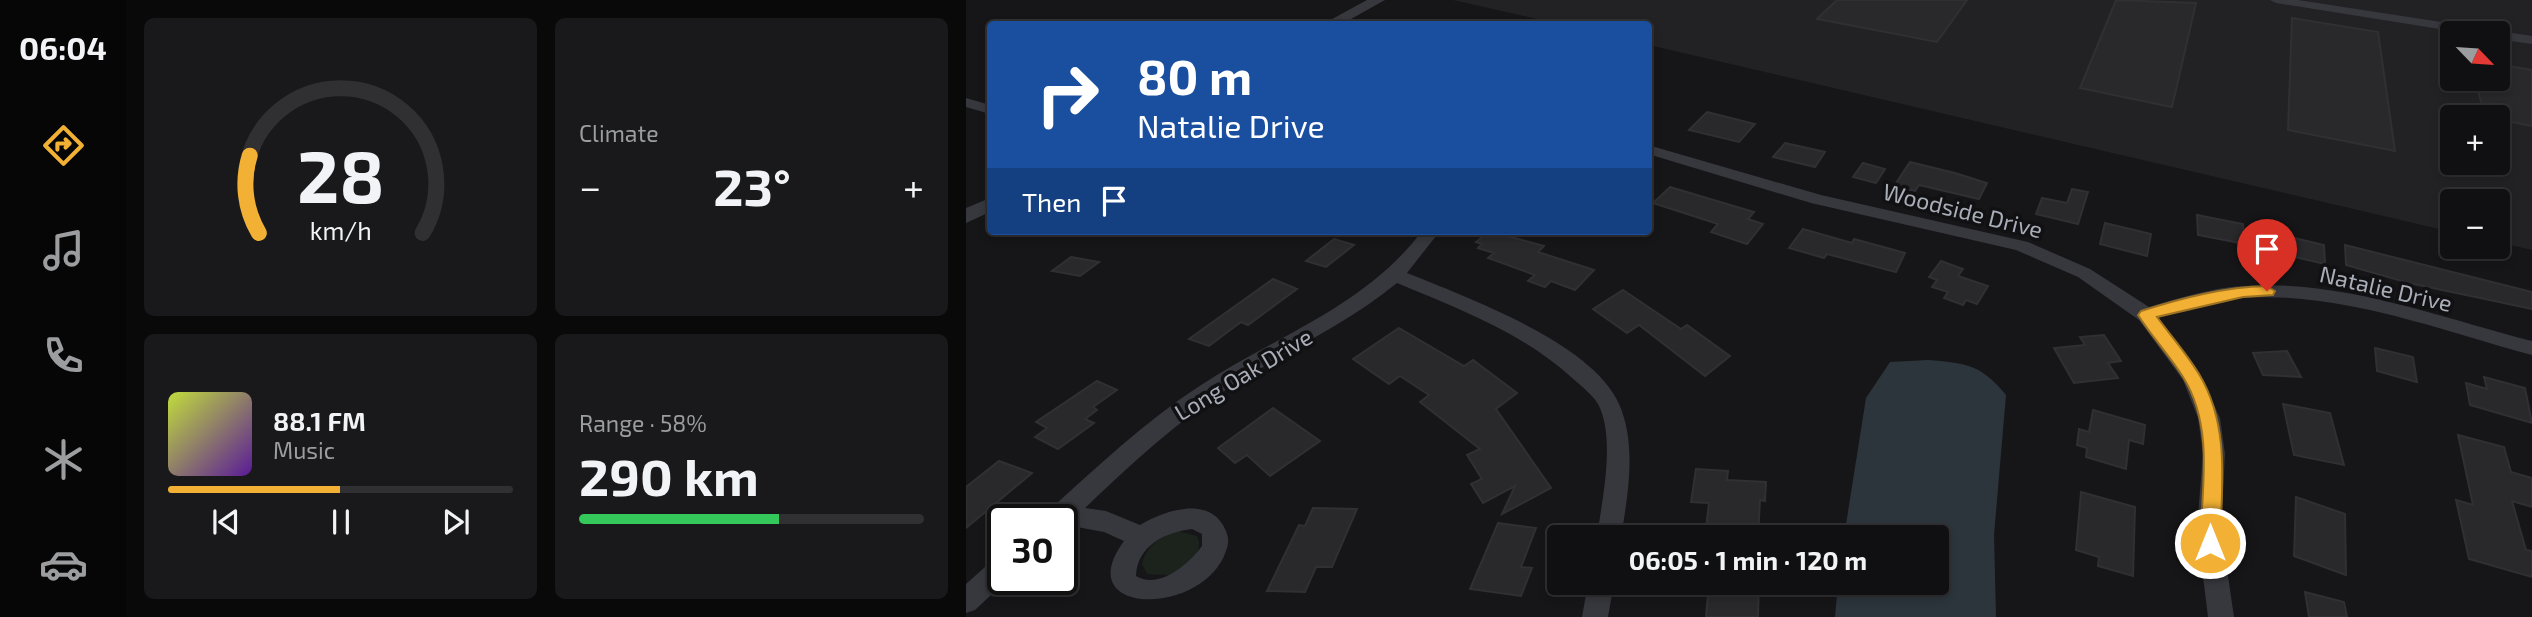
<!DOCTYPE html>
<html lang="en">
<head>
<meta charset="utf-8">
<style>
  :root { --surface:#101012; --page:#19191b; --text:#f1f3f6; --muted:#9c9d9f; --line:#303032; --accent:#f2b134 }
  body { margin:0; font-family:"Exo 2",sans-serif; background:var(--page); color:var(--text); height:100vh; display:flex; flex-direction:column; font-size:26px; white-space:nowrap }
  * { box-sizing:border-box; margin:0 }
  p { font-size:23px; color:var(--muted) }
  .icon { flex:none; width:38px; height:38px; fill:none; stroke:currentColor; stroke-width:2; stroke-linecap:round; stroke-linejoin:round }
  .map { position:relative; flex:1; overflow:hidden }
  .side { display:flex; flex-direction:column; gap:18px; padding:18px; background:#09090a; width:840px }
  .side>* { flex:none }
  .hud { position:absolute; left:21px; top:21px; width:665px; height:214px; border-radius:7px; box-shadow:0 4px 10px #0003,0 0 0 2px var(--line); background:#1a4fa0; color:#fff; overflow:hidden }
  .needle { width:46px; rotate:115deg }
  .controls { position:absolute; left:1474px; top:21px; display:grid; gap:14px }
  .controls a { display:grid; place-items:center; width:70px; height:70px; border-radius:7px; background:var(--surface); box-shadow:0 4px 10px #0003,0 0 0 2px var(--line); font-size:35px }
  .speed { position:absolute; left:21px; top:504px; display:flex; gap:14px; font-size:35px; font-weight:700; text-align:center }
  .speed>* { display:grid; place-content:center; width:91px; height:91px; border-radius:50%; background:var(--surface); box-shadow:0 4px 10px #0003,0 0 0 2px var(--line); line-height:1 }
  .speed .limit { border:4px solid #111; border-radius:10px; background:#fff; color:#111 }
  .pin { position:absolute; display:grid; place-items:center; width:60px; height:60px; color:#fff; margin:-72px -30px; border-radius:50% 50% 50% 0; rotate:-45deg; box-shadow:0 0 7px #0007 }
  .pin .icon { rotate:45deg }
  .me { position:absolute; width:77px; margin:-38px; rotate:0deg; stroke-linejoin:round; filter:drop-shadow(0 0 5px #0008) }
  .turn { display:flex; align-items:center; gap:24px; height:147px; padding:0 35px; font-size:32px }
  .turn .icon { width:91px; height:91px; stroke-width:2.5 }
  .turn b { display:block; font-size:49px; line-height:60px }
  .then { display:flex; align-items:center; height:66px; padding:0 35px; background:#0003; gap:14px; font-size:26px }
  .big { font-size:52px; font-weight:700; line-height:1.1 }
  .side .widget { flex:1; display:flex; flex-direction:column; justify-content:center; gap:10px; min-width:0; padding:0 24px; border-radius:10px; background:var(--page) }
  .side .dial { align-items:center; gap:0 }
  .dial svg { height:182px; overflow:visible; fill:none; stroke:var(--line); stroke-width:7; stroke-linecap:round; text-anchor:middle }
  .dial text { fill:var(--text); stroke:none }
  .song { display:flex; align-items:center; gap:21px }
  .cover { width:84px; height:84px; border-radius:10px; background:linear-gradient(135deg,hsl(70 70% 55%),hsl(270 70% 35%)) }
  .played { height:7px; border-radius:4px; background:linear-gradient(90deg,var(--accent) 50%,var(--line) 50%) }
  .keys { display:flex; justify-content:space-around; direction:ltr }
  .heat { display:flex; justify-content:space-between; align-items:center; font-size:38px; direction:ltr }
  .charge { height:10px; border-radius:5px; background:linear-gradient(90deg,#34c759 58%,var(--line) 0) }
  .side .tiles { flex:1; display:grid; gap:18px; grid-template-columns:repeat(2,1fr) }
  .trip { position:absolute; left:581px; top:525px; width:402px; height:70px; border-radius:7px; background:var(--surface); box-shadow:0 4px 10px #0003,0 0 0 2px var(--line); font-weight:700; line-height:70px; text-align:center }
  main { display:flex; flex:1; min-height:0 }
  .dock { display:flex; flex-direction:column; width:126px; justify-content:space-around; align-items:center; background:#060607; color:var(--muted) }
  .dock .icon { width:49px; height:49px }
  .dock .selected { color:var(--accent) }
  .dock b { font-size:32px; color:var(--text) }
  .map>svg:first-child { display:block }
  .built { fill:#222225; fill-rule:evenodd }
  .green { fill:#1c231d }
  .water { fill:#2c353c }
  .building { fill:#29292c; stroke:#303034; stroke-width:2 }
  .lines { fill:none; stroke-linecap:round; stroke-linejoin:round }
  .minor { fill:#37383d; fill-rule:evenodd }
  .tertiary { fill:#37383d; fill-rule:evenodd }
  .route { fill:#f2b134; stroke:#9d7322; stroke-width:2 }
  .labels { text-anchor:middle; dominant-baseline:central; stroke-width:7; stroke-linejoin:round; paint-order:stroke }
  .street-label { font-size:23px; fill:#a8adb8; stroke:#111113 }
</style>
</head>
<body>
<main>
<nav class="dock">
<b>06:04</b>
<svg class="icon selected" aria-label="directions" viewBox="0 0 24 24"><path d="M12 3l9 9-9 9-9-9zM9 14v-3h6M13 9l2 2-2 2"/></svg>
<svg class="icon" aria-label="music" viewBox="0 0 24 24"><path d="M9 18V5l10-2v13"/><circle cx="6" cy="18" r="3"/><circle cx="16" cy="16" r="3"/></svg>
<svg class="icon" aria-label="phone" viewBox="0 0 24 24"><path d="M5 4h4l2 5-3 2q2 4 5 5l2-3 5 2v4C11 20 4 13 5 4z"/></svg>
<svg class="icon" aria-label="climate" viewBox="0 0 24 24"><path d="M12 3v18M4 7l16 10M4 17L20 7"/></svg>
<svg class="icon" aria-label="car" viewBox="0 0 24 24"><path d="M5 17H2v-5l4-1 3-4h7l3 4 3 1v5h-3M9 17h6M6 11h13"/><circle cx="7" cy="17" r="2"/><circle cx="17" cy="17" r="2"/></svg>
</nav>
<section class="side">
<div class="tiles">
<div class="widget dial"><svg viewBox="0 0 100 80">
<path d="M14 69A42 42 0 1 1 86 69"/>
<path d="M14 69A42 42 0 0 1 10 35" stroke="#f2b134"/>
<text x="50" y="56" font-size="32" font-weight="700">28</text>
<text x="50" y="72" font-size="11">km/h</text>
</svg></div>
<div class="widget"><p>Climate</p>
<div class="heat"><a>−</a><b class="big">23°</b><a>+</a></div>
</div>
<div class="widget">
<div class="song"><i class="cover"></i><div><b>88.1 FM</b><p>Music</p></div></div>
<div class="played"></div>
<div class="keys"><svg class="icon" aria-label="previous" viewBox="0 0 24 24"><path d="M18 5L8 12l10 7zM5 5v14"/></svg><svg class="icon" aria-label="pause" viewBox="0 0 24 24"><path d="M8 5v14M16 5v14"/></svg><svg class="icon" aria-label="next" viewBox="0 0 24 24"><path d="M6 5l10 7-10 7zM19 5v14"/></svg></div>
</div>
<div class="widget"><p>Range · 58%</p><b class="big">290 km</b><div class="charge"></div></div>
</div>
</section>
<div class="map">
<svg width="1566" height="617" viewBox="0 0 1566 617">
  <rect width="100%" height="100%" fill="#161618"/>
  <path class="built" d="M 487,0 L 1566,0 L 1566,250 L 1531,242 L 1531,201 L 1486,201 L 1486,232 L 683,45 L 682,24 L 593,24 ZM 1486,33 L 1531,33 L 1531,79 L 1486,79 ZM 1486,117 L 1531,117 L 1531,163 L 1486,163 Z"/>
  <path class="green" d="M 212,531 L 231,536 C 240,553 217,569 203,575 L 181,574 L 176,564 C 180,546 195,536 212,531 Z"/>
  <path class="water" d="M 962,360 C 999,363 1015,364 1040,395 L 1028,535 L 1030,617 L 869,617 L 872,583 L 971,583 L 971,537 L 878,537 L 900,398 L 924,362 Z"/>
  <g class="building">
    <path d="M 871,0 L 1001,0 L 971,42 L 851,19 Z"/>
    <path d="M 1150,0 L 1230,3 L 1206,107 L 1114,88 Z"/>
    <path d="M 1326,18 L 1412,32 L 1429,151 L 1322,130 Z"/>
    <path d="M 1531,64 L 1566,70 L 1566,126 L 1520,117 L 1508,79 L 1531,79 Z"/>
    <path d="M 741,112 L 789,124 L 773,142 L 723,130 Z"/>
    <path d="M 819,143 L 859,152 L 849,167 L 807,157 Z"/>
    <path d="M 944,162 L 989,173 L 1021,183 L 1013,199 L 953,185 L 949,191 L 928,186 Z"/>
    <path d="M 897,163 L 919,169 L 910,183 L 887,177 Z"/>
    <path d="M 704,187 L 788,212 L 782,219 L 797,224 L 781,244 L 745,232 L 752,224 L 687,203 Z"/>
    <path d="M 1106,189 L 1122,192 L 1112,224 L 1070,214 L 1076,198 L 1101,203 Z"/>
    <path d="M 1231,215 L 1277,224 L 1279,244 L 1232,235 Z"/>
    <path d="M 1139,223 L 1185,234 L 1181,256 L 1134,244 Z"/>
    <path d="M 837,229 L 886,243 L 888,239 L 939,253 L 930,272 L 861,254 L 858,258 L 823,248 Z"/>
    <path d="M 523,231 L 578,246 L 572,252 L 628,270 L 609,290 L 585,281 L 579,287 L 562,281 L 569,275 L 522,258 L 528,253 L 512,248 L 516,244 L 510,242 Z"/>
    <path d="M 1311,234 L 1358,245 L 1359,264 L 1311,253 Z"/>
    <path d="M 368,239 L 388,245 L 360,267 L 340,261 Z"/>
    <path d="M 1379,245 L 1566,292 L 1566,309 L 1443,283 L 1380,265 Z"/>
    <path d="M 105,257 L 133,262 L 114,276 L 86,271 Z"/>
    <path d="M 975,261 L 997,269 L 992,276 L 1022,286 L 1011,304 L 1000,300 L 997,305 L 978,298 L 982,292 L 966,287 L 971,280 L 963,277 Z"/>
    <path d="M 307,279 L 331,289 L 282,325 L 275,322 L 243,346 L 223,339 Z"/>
    <path d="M 657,290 L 715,329 L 721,325 L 764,356 L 739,376 L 673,325 L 661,333 L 627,309 Z"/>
    <path d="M 433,328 L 498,366 L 507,360 L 551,393 L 530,409 L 585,488 L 536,514 L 549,486 L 517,503 L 505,484 L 516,479 L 501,455 L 514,449 L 454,402 L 463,395 L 434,376 L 423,384 L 387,359 Z"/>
    <path d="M 1138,335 L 1155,361 L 1142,363 L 1152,378 L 1108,383 L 1088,348 L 1119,345 L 1114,337 Z"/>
    <path d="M 1409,348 L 1447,357 L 1451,382 L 1411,371 Z"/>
    <path d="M 1321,351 L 1335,377 L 1297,375 L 1287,353 Z"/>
    <path d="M 1518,377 L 1559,388 L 1566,423 L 1504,405 L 1500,383 L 1521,389 Z"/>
    <path d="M 131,381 L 151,390 L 127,407 L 131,410 L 119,419 L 128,423 L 92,449 L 69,437 L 81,428 L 70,422 Z"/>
    <path d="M 1317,404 L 1364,413 L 1378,465 L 1328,455 Z"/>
    <path d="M 307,408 L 354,441 L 304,476 L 281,455 L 269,463 L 252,448 Z"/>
    <path d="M 1127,410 L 1179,425 L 1177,444 L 1163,440 L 1160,469 L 1120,457 L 1121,448 L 1111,445 L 1113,429 L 1123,432 Z"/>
    <path d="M 1492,435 L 1538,447 L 1545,472 L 1566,478 L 1566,507 L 1546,501 L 1560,550 L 1566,551 L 1566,577 L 1503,559 L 1490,500 L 1507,505 Z"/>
    <path d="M 33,461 L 66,473 L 0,528 L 0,487 Z"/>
    <path d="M 730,469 L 762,471 L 761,480 L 800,482 L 799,501 L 794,500 L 792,537 L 739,537 L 743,503 L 725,502 Z"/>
    <path d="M 1115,492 L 1169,507 L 1167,576 L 1132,566 L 1133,557 L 1110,550 Z"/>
    <path d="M 1330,497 L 1379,514 L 1380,575 L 1328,556 Z"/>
    <path d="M 347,508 L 391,509 L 366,567 L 350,567 L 339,592 L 301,591 L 333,525 L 339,526 Z"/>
    <path d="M 532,523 L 570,528 L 555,567 L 566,568 L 555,596 L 504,589 Z"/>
    <path d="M 743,583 L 793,583 L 792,617 L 740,617 Z"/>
    <path d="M 1339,592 L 1378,602 L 1381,617 L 1343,617 Z"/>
  </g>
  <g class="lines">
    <g class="minor">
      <path d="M 1304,0 L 1332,0 L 1566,36 L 1566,44 L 1531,39 L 1531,33 L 1499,33 L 1310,3 Z"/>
      <path d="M 0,98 L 24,105 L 24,114 L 0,107 Z"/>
      <path d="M 682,145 L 855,195 L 1062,242 L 1124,269 L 1183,307 C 1213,298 1245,288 1277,286 C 1375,279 1473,317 1566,341 L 1566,355 C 1473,330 1374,291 1276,298 C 1248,301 1220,309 1193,318 L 1233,372 L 1254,418 L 1259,454 L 1255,528 L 1268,617 L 1242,617 L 1231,528 L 1237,454 L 1232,418 L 1217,380 L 1173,320 L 1112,277 L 1050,250 L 845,203 L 682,154 Z"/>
      <path d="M 456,231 L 474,231 L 441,273 C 500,297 627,343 653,404 C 671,444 662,495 655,537 L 631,537 C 636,500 650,438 632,404 C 626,394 614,385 605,377 C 555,332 493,309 431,283 C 381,324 322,350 267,385 C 213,420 166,463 119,508 L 140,511 L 174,525 C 197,511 240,496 257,525 C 262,534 264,541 260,551 C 238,617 102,617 158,541 L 138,532 L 100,525 L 96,528 L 96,520 L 77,520 L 80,513 C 129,469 177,423 232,387 C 309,336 399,307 456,231 ZM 226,529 L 236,534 L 236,546 C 223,564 193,590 170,576 C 171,546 199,532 226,529 Z"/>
      <path d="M 37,556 L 37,579 L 42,579 L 9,610 L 0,613 L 0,584 L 28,559 Z"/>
      <path d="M 622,583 L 648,583 L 642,617 L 616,617 Z"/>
    </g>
    <g class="tertiary">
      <path d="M 401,0 L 419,0 L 376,24 L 357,24 Z"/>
      <path d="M 24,198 L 24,212 L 0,223 L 0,208 Z"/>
    </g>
  </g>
  <path class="route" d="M 1301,286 L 1309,291 L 1307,295 L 1277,297 L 1191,317 C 1205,336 1221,354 1233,374 C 1264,425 1256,485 1254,543 L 1251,549 L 1244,552 L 1237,549 L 1234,543 C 1236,488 1248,426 1217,377 C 1204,356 1186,337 1172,315 L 1175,311 C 1216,298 1258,287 1301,286 Z"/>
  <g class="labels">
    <g class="street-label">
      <text transform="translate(997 210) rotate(14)">Woodside Drive</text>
      <text transform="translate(1420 288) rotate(13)">Natalie Drive</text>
      <text transform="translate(277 374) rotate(-31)">Long Oak Drive</text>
    </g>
  </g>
</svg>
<div class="controls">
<a><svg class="needle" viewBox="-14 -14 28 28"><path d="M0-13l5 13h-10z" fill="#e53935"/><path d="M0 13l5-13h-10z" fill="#9c9d9f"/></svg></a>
<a>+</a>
<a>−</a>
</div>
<div class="speed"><div class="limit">30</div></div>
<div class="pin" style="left:1301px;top:291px;background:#d93025"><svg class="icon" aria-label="arrive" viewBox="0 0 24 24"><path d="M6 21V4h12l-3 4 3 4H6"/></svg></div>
<svg class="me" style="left:1244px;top:543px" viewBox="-20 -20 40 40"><circle r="17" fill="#f2b134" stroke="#fff" stroke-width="3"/><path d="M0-11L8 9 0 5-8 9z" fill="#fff"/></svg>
<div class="trip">06:05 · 1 min · 120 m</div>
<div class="hud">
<div class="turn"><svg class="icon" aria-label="right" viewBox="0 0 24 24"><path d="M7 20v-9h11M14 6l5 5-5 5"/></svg><div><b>80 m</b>Natalie Drive</div></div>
<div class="then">Then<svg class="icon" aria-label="arrive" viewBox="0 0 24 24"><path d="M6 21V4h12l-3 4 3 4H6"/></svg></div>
</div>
</div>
</main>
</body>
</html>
